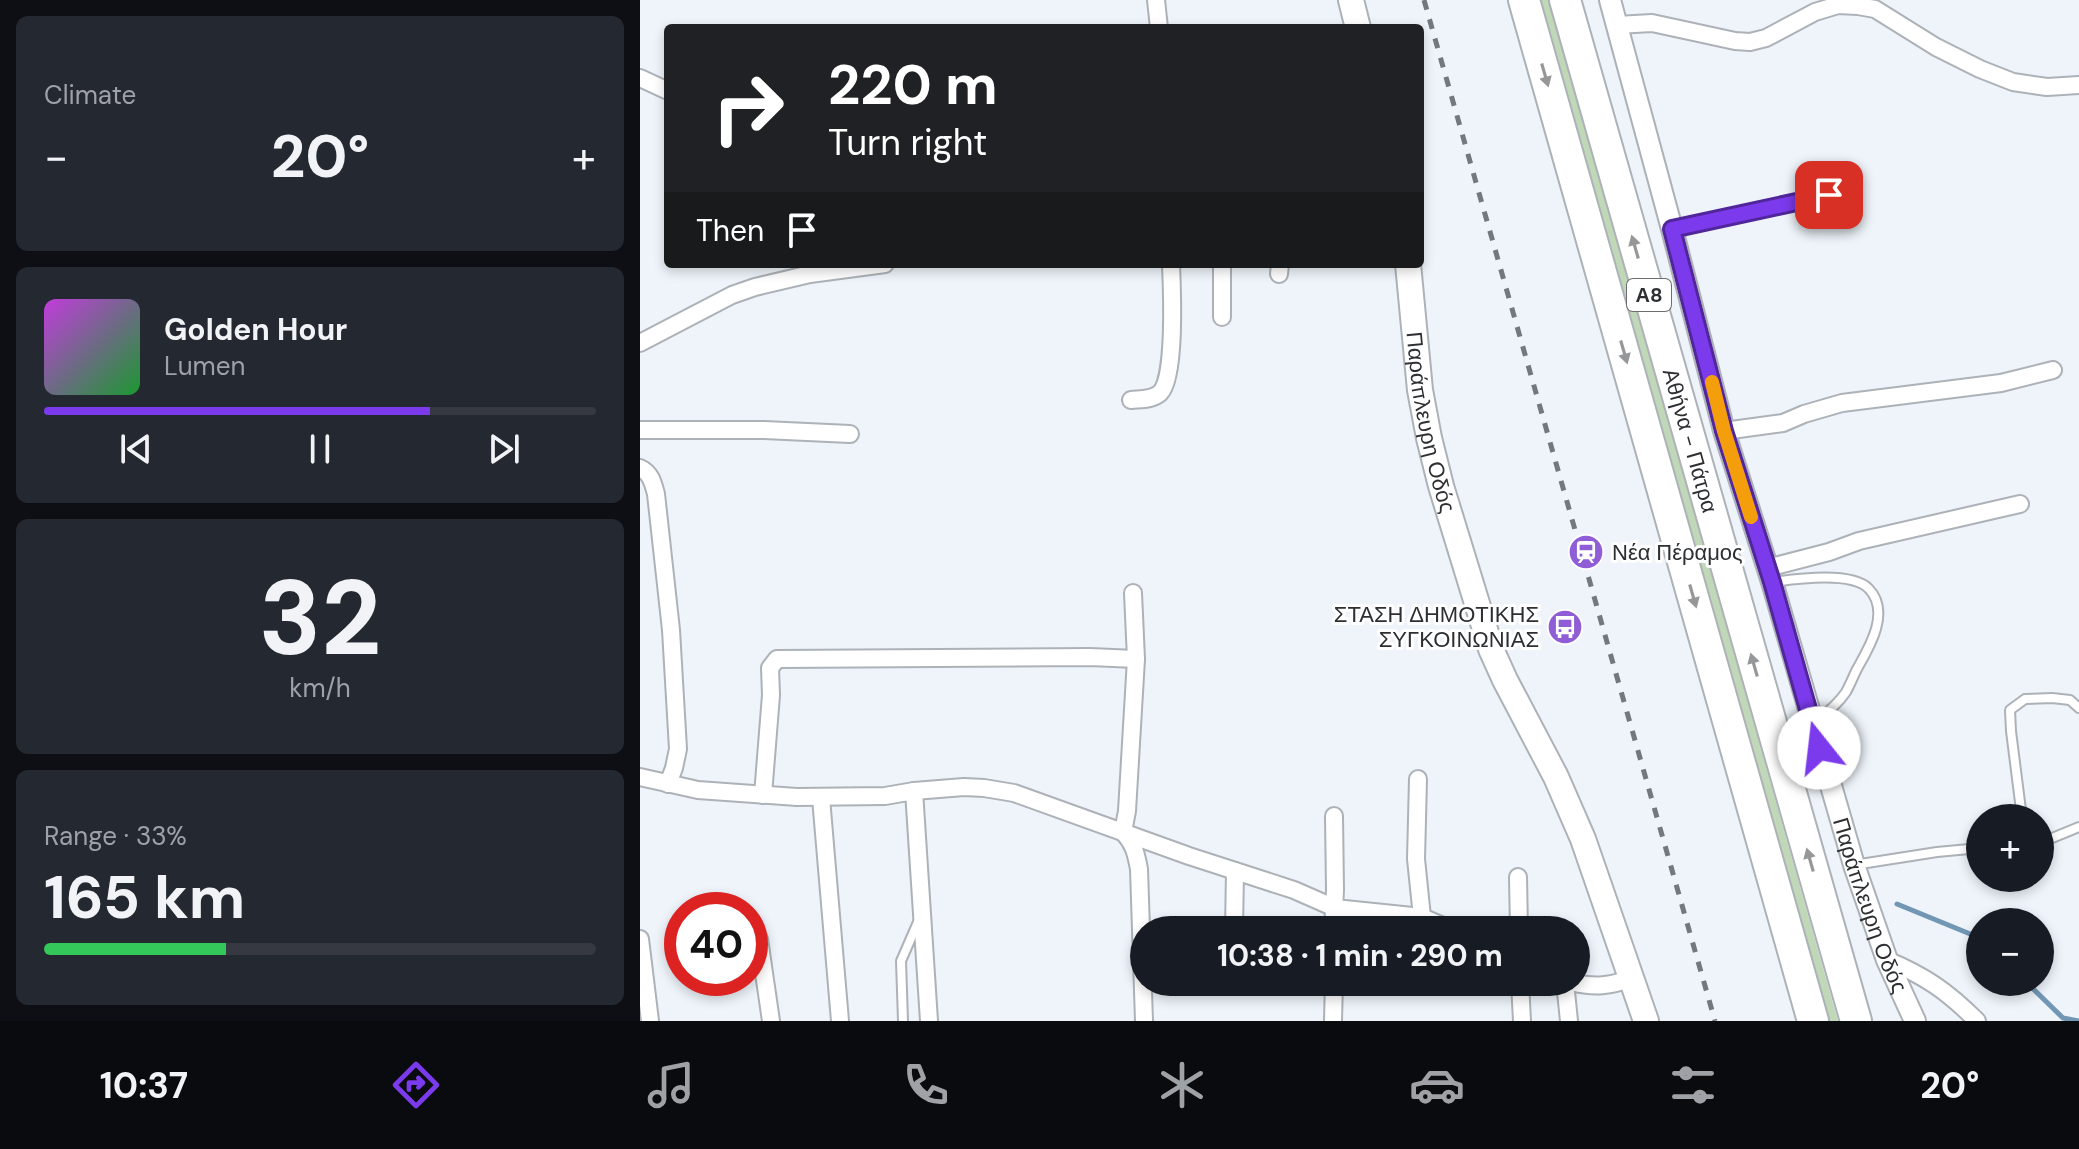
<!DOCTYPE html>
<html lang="en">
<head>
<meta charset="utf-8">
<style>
  :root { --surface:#171b24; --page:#242831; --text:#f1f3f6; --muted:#9ea1a6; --line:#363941; --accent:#7c3aed }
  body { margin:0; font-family:"DM Sans",sans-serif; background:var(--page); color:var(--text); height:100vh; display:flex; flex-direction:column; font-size:30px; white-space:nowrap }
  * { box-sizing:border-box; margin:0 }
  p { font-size:26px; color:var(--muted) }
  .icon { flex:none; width:44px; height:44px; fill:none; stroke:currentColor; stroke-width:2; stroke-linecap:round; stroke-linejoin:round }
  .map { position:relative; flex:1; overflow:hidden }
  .side { display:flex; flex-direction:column; gap:16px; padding:16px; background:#0d0f14; width:640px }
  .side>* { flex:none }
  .hud { position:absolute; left:24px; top:24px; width:760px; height:244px; border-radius:8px; box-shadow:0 4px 12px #0003; background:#202124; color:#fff; overflow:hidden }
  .buttons { position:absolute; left:1326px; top:804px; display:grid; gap:16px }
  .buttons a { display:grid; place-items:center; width:88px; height:88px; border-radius:50%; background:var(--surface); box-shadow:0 4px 12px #0003; font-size:40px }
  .speed { position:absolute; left:24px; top:892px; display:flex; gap:16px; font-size:40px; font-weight:700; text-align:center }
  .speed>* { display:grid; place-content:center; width:104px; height:104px; border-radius:50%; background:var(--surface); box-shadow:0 4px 12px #0003; line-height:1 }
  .speed .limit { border:12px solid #d22; background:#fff; color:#111 }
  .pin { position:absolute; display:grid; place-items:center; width:68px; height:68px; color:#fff; margin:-34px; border-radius:16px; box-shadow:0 4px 12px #0006 }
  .me { position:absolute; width:88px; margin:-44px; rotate:344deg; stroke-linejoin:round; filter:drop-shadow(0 0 6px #0008) }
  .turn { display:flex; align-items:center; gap:28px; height:168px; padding:0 32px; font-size:36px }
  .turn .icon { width:104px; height:104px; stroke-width:2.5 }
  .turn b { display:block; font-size:56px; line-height:68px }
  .then { display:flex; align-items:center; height:76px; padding:0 32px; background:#0003; gap:16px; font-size:30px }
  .big { font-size:60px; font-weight:700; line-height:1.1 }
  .side .widget { flex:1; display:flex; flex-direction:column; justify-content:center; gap:12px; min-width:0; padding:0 28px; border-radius:12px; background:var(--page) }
  .side .dial { align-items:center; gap:0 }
  .dial b { font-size:104px; line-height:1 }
  .song { display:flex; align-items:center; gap:24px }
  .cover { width:96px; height:96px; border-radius:12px; background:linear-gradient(135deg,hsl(290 70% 55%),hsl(130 70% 35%)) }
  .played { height:8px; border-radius:4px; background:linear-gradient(90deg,var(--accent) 70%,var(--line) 70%) }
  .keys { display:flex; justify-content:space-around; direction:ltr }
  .heat { display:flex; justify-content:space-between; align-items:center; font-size:44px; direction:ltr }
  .charge { height:12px; border-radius:6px; background:linear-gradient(90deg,#34c759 33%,var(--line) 0) }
  .trip { position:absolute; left:490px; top:916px; width:460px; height:80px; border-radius:40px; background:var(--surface); box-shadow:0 4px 12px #0003; font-weight:700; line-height:80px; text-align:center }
  .menu { display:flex; height:128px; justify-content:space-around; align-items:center; background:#090b0e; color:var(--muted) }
  .menu .icon { width:56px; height:56px }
  .menu .on { color:var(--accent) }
  .menu b { font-size:36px; color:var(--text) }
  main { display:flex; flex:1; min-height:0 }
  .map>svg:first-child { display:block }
  .green { fill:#c0d8b8 }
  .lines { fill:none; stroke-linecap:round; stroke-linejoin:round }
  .stream { stroke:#7297b4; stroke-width:5 }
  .service-casing { stroke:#acb2b7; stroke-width:12 }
  .minor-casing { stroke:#acb2b7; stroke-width:20 }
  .tertiary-casing { stroke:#acb2b7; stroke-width:24 }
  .secondary-casing { stroke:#acb2b7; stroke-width:28 }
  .motorway-casing { stroke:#acb2b7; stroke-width:34 }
  .service { stroke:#fff; stroke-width:8 }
  .minor { stroke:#fff; stroke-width:16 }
  .tertiary { stroke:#fff; stroke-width:20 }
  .secondary { stroke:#fff; stroke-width:24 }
  .motorway { stroke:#fff; stroke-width:30 }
  .rail { stroke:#74777c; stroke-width:5; stroke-dasharray:10 10; stroke-linecap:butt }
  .oneway { fill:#969798 }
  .route-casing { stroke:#51269a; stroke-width:20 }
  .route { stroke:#7c3aed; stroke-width:14 }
  .slow { stroke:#f59e0b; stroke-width:14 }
  .labels { text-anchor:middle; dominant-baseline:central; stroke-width:6; stroke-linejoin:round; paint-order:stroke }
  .shield { fill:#fff; stroke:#6c6d70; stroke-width:2 }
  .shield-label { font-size:20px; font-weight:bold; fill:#2d2f32 }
  .street-label { font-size:22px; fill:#2d2f32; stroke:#fff }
  .poi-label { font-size:22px; fill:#2d2f32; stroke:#fff; text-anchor:start }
</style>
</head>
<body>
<main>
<section class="side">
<div class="widget"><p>Climate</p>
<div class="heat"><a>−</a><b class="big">20°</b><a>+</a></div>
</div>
<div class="widget">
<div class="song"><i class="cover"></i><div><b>Golden Hour</b><p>Lumen</p></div></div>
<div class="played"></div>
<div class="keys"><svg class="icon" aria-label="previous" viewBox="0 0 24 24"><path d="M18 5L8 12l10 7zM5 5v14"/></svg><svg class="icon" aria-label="pause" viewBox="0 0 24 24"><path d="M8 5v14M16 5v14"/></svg><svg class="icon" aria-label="next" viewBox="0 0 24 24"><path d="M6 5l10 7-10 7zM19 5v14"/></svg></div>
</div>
<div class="widget dial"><b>32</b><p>km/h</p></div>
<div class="widget"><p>Range · 33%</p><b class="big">165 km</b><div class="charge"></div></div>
</section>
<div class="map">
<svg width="1439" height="1021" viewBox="0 0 1439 1021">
  <rect width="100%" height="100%" fill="#eef4fa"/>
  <path class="green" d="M 901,0 L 909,0 L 1198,1021 L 1189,1021 L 1113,748 Z"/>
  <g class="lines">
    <g class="stream">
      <path d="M 1257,904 L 1340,938"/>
      <path d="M 1386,982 L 1423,1018 L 1439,1021"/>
    </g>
    <defs>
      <g id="service">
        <path d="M 1033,229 L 1189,195"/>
        <path d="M 1133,582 C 1156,579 1212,571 1229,589 C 1251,612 1229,648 1217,669 C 1213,677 1210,685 1206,692 C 1198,704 1187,713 1175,722"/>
        <path d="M 1382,818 L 1371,731 L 1370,710 L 1385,699 L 1412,698 L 1430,700 L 1439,708"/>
        <path d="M 1400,843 L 1439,827"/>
        <path d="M 1214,865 L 1297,852 L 1340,848"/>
        <path d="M 263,1021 L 261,961 L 278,922"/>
      </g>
      <g id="minor">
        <path d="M 516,0 L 519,28"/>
        <path d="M 977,25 L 1012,23 L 1095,41 L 1110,42 L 1126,38 L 1175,12 L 1198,5 L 1218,6 L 1235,9 L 1296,47 L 1340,69 L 1373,82 L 1407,87 L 1439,85"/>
        <path d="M 0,78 L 28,91"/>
        <path d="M 582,264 L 582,317"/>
        <path d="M 639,274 L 640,264"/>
        <path d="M 0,343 L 92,295 L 115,287 L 170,274 L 245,264"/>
        <path d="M 491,400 C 501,399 512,400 520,393 C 536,378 532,288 531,264"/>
        <path d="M 0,430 L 124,430 L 210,434"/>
        <path d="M 1084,431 L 1143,423 L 1164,414 L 1202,403 L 1361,383 L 1413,370"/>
        <path d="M 0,468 C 11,473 13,483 16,494 L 31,630 L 38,749 L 34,768 L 28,784"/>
        <path d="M 1127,568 L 1189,552 L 1219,541 L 1380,504"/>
        <path d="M 493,593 L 496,659 L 487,811 L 483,832 C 494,844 496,853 499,869 L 504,1021"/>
        <path d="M 0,777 L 58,790 L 157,797 L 245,796 L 274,791 L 324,787 L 344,788 L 374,793 L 549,856 L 654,890 L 695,908 L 782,917 L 812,930"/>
        <path d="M 778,779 L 776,859 L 782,917"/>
        <path d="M 274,791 L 289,1021"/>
        <path d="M 123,795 L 131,695 L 130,668 L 137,659 L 450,657 L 496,659"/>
        <path d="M 181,798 L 200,1021"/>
        <path d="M 878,877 L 879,930"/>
        <path d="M 594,930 L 595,871"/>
        <path d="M 693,930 L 695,890 L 694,816"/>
        <path d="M 0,939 L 10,1021"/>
        <path d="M 119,939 L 131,1021"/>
        <path d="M 1247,960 C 1285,976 1307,991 1337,1021"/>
        <path d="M 880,982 L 882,1021"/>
        <path d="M 925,982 L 929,1021"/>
        <path d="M 932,982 C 954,988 971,986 992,978"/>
        <path d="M 693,1021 L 694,982"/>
      </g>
      <g id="tertiary">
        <path id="s1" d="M 970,0 L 1032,229 L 1084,431 L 1132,582 L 1214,865 L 1247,960 L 1275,1021"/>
      </g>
      <g id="secondary">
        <path d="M 711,0 L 718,28"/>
        <path id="s2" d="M 768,264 L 780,390 L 789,438 L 801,486 L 851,649 L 865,680 L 916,777 L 943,839 L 1006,1021"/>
      </g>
      <g id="motorway">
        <path d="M 884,0 L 1173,1021"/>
        <path id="s3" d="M 925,0 L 1216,1021"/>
      </g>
    </defs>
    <use href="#service" class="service-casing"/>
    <use href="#minor" class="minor-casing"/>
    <use href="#tertiary" class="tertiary-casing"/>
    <use href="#secondary" class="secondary-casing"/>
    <use href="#motorway" class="motorway-casing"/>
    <use href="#service" class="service"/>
    <use href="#minor" class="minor"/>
    <use href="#tertiary" class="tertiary"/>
    <use href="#secondary" class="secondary"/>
    <use href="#motorway" class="motorway"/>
    <path class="rail" d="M 784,0 L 1075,1021"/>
  </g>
  <defs><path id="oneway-solid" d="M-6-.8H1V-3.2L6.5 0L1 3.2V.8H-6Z" transform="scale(2)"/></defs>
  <g class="oneway">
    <use href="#oneway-solid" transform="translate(905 75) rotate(74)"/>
    <use href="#oneway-solid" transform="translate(995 247) rotate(-106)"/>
    <use href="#oneway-solid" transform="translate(984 352) rotate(74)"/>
    <use href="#oneway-solid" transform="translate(1053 596) rotate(74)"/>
    <use href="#oneway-solid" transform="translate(1114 665) rotate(-106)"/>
    <use href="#oneway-solid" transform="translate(1170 860) rotate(-106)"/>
  </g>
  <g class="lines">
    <defs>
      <path id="route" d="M 1179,748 L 1132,582 L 1084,431 L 1032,229 L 1189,195"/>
    </defs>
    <use href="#route" class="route-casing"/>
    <use href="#route" class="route"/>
    <path class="slow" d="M 1072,382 L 1084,431 L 1111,517"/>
  </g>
  <defs>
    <symbol id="station-disc" viewBox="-11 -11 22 22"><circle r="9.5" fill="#8f5dd6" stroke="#fff"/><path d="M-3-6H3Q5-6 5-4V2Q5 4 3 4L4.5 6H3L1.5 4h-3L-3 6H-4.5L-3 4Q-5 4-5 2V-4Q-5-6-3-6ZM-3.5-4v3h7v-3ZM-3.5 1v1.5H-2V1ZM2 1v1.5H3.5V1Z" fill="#fff"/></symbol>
    <symbol id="bus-disc" viewBox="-11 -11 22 22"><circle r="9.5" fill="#8f5dd6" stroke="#fff"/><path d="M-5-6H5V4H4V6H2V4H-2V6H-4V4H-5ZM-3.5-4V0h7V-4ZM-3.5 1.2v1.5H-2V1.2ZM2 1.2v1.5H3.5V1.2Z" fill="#fff"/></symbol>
  </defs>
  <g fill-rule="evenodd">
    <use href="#station-disc" x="926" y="532" width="40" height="40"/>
    <use href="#bus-disc" x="905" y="607" width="40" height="40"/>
  </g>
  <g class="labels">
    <rect class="shield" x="987" y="279" width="44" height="32" rx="6"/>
    <g class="shield-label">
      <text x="1009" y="295">Α8</text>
    </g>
    <g class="street-label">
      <text stroke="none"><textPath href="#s2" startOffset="160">Παράπλευρη Οδός</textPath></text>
      <text stroke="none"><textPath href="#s3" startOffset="458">Αθήνα - Πάτρα</textPath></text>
      <text stroke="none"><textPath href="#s1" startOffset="942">Παράπλευρη Οδός</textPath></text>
    </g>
    <g class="poi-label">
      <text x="972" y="552">Νέα Πέραμος</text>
      <text x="899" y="614" text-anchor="end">ΣΤΑΣΗ ΔΗΜΟΤΙΚΗΣ<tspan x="899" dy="25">ΣΥΓΚΟΙΝΩΝΙΑΣ</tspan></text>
    </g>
  </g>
</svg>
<div class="buttons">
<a>+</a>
<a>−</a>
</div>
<div class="speed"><div class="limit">40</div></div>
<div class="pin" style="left:1189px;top:195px;background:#d93025"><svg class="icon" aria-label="arrive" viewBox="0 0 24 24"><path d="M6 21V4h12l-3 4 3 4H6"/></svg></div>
<svg class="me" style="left:1179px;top:748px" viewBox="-20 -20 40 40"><circle r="19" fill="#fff"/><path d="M0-13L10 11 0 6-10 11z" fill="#7c3aed"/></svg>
<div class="trip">10:38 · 1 min · 290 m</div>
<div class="hud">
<div class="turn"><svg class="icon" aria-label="right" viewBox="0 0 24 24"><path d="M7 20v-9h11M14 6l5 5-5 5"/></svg><div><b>220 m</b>Turn right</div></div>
<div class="then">Then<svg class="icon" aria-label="arrive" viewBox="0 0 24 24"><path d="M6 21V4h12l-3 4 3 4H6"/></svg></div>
</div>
</div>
</main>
<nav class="menu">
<b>10:37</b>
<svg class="icon on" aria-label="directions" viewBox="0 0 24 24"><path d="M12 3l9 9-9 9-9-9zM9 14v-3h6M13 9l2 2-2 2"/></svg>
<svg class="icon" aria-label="music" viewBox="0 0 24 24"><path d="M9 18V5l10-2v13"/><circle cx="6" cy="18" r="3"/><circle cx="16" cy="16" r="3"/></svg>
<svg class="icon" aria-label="phone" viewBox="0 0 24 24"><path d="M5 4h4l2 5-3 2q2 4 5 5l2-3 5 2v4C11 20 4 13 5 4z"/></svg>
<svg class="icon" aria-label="climate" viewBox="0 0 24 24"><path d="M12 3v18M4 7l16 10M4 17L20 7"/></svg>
<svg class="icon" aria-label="car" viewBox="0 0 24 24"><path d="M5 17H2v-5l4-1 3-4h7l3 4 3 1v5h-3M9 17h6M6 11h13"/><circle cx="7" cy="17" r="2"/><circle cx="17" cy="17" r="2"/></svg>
<svg class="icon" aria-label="filters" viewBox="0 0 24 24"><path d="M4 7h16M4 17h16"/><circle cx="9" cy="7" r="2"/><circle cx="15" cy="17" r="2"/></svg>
<b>20°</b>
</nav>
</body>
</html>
